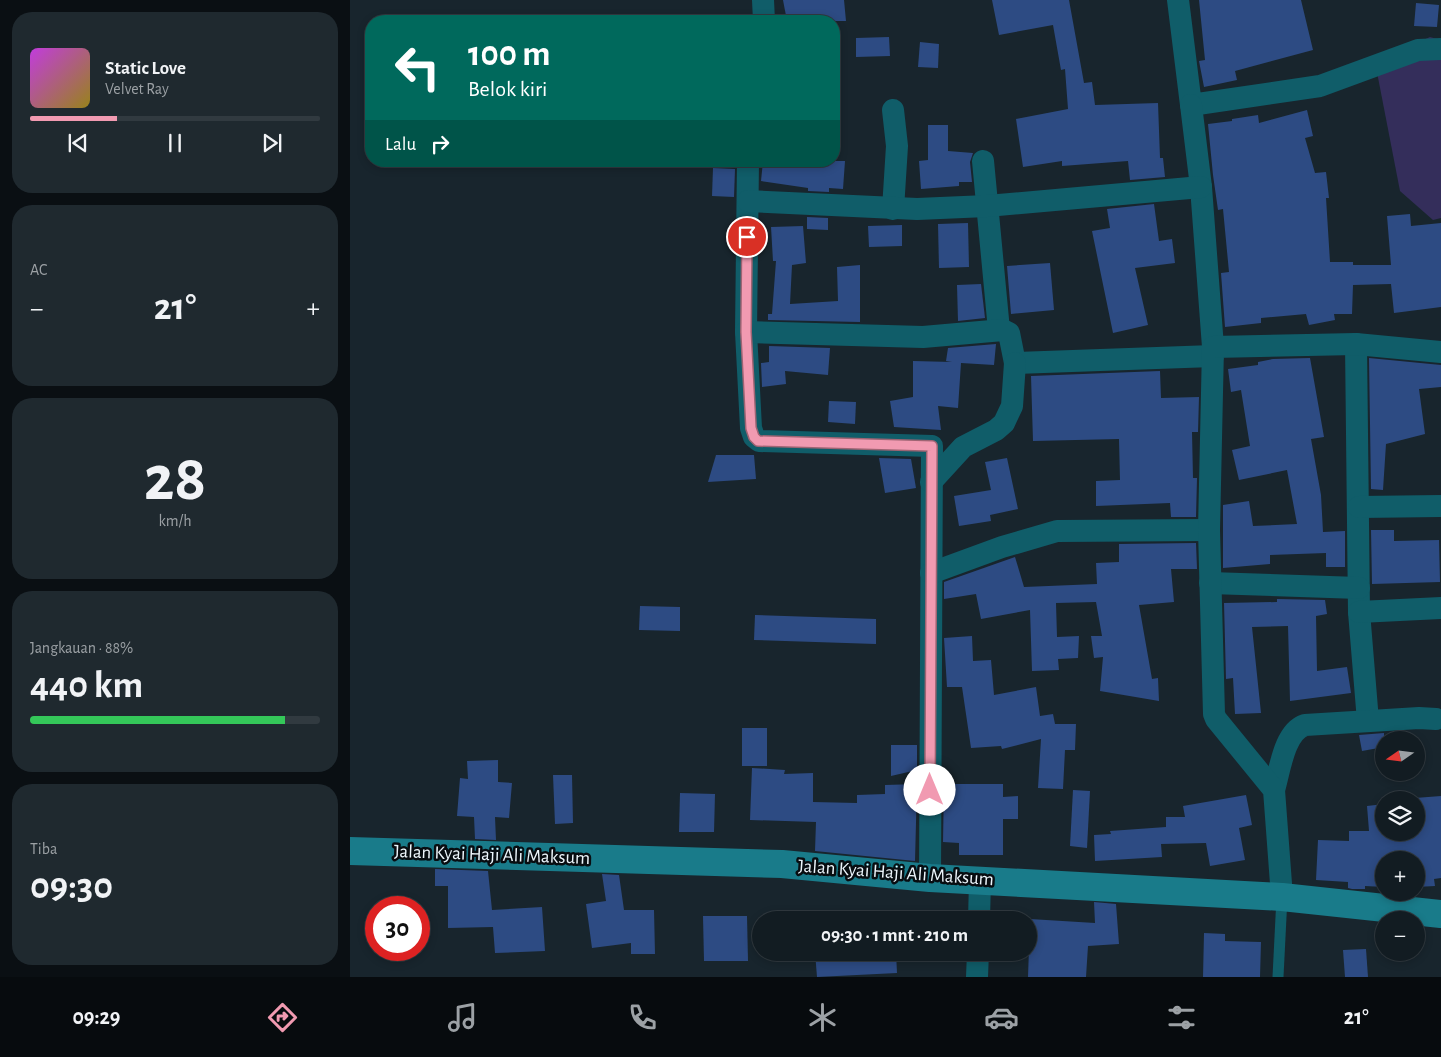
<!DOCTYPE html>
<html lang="id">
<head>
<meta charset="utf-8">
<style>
  :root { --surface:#121c22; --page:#1f292f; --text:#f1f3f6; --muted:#9ca1a5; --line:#313a40; --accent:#f19ab1 }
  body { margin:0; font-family:"Alegreya Sans",sans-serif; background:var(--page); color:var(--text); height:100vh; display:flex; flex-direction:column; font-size:19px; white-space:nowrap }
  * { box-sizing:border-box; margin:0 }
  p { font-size:16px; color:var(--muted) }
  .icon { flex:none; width:28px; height:28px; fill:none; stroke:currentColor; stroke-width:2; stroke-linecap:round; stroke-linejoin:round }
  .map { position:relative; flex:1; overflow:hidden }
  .panel { display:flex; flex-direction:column; gap:12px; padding:12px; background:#0a0f13; width:350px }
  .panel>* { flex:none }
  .banner { position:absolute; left:15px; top:15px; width:475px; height:152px; border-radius:20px; box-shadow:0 2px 8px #0003,0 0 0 1px var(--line); background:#00695c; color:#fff; overflow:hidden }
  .needle { width:32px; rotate:256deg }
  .fabs { position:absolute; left:1025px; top:731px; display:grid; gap:10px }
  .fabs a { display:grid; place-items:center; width:50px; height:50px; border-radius:50%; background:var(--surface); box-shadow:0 2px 8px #0003,0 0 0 1px var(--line); font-size:25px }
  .speed { position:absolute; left:15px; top:896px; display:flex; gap:10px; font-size:25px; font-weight:700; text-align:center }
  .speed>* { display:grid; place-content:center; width:65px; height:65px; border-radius:50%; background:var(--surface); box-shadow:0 2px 8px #0003,0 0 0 1px var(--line); line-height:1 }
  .speed .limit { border:8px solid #d22; background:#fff; color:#111 }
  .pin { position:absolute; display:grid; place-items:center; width:42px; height:42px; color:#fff; margin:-21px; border:2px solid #fff; border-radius:50%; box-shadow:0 1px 5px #0007 }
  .me { position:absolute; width:55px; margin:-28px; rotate:0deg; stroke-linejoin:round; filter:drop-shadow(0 0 4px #0008) }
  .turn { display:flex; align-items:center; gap:18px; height:105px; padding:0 20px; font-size:22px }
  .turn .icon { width:65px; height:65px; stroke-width:2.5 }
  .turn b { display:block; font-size:35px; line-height:42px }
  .then { display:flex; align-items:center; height:48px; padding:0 20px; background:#0003; gap:10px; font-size:19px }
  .big { font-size:38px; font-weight:600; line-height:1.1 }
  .panel .card { flex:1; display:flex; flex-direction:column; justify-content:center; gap:8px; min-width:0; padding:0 18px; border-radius:20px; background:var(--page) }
  .panel .dial { align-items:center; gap:0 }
  .dial b { font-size:65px; line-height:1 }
  .song { display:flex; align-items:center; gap:15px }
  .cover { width:60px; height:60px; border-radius:8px; background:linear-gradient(135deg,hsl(290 70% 55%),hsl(50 70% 35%)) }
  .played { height:5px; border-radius:2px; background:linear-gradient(90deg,var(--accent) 30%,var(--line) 30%) }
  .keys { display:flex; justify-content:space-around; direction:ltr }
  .heat { display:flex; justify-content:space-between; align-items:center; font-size:28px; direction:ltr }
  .charge { height:8px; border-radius:4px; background:linear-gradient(90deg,#34c759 88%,var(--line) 0) }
  .trip { position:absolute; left:402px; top:911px; width:285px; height:50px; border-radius:25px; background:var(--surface); box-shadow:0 2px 8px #0003,0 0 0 1px var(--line); font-weight:600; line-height:50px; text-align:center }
  .tab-bar { display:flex; height:80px; justify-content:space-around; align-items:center; background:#070b0e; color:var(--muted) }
  .tab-bar .icon { width:35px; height:35px }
  .tab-bar .selected { color:var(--accent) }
  .tab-bar b { font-size:22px; color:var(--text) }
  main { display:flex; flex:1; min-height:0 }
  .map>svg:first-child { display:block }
  .green { fill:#342e5b }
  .building { fill:#2d4b83 }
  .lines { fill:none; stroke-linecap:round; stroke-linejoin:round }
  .lane { stroke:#105d69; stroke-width:11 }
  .street { stroke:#105d69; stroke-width:22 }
  .secondary { stroke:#197b8a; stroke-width:28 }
  .route-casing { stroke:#9d6473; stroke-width:12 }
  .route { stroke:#f19ab1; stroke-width:9 }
  .labels { text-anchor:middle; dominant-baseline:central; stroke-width:5; stroke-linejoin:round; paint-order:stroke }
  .street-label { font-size:19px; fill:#edf6fc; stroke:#080d11 }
</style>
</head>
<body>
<main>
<section class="panel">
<div class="card">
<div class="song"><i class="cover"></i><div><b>Static Love</b><p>Velvet Ray</p></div></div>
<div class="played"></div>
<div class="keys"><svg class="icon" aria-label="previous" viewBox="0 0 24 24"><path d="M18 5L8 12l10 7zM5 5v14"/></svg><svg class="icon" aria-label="pause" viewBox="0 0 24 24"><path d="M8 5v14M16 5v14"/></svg><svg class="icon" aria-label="next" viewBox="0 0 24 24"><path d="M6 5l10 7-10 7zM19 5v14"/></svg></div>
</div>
<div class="card"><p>AC</p>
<div class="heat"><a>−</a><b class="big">21°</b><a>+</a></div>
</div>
<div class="card dial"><b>28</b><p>km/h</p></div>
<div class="card"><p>Jangkauan · 88%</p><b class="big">440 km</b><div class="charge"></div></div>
<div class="card"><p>Tiba</p><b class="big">09:30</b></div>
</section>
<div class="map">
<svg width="1091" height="977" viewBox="0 0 1091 977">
  <rect width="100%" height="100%" fill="#18252d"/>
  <path class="green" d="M 1080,37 L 1091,40 L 1091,218 L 1083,220 L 1050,191 L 1025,62 Z"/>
  <g class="building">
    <path d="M 433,0 L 494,0 L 496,21 L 437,21 Z"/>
    <path d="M 642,0 L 719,0 L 734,83 L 742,82 L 745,105 L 808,103 L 810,158 L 813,158 L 815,177 L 780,180 L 778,161 L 712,166 L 712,161 L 673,167 L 666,119 L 718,109 L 715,69 L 711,70 L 703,25 L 649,35 Z"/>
    <path d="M 849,0 L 951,0 L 963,50 L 885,71 L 887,80 L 854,87 L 849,61 L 855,60 Z"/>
    <path d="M 1066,3 L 1089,5 L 1087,27 L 1064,26 Z"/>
    <path d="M 539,37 L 540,56 L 506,57 L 506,38 Z"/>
    <path d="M 570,42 L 589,44 L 588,68 L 568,67 Z"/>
    <path d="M 957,110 L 963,136 L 955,138 L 965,173 L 976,172 L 979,198 L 976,198 L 980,262 L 1003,262 L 1003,265 L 1041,265 L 1037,216 L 1060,214 L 1061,226 L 1091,223 L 1091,307 L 1044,313 L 1041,284 L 1003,285 L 1002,314 L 984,314 L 985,320 L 959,325 L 956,314 L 911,318 L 911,323 L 875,327 L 871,273 L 879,272 L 873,209 L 868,210 L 863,175 L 858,124 L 882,121 L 882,119 L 908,115 L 909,123 Z"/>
    <path d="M 578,125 L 598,125 L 598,151 L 623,153 L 620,162 L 622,182 L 609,182 L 609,186 L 571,189 L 569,161 L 578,160 Z"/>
    <path d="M 413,161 L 495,161 L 493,189 L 479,188 L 479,192 L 458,191 L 458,188 L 411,181 Z"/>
    <path d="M 363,168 L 385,169 L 384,197 L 362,196 Z"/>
    <path d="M 804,204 L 809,241 L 822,239 L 825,263 L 785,268 L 798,325 L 763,333 L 742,231 L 760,228 L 757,209 Z"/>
    <path d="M 457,217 L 478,218 L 478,230 L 457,229 Z"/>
    <path d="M 618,223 L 619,267 L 589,268 L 588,224 Z"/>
    <path d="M 552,225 L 552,246 L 519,247 L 518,226 Z"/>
    <path d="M 453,226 L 456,263 L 442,265 L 440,304 L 488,301 L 487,267 L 510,265 L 510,322 L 418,320 L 418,314 L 422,314 L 426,261 L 423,261 L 421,227 Z"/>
    <path d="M 700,263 L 704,310 L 661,314 L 657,266 Z"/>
    <path d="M 631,284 L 635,318 L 608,321 L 607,285 Z"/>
    <path d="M 646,344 L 644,365 L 611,363 L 608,408 L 588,406 L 591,430 L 544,427 L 540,401 L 563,397 L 563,361 L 602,362 L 596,361 L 598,348 Z"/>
    <path d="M 419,346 L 480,348 L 478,375 L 435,371 L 436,384 L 412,387 L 411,363 L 419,362 Z"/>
    <path d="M 960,358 L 974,437 L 961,439 L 971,495 L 973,532 L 995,531 L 995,567 L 976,567 L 976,553 L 920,555 L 920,564 L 873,568 L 873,505 L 899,501 L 903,526 L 947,524 L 937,470 L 889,480 L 882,450 L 900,446 L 891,390 L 881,392 L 878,369 L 908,365 L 908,362 L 923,359 Z"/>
    <path d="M 1019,358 L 1091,365 L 1091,387 L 1069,389 L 1075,434 L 1036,444 L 1033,490 L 1021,489 Z"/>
    <path d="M 810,371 L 811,398 L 849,397 L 848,432 L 842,432 L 843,478 L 847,478 L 846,517 L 821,517 L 820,503 L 746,506 L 746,481 L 770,480 L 769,439 L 683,441 L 681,376 Z"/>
    <path d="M 479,401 L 506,402 L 505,424 L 478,422 Z"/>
    <path d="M 366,455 L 404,455 L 406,479 L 358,482 Z"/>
    <path d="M 529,458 L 561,459 L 566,488 L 535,493 Z"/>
    <path d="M 657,458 L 668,509 L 640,515 L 641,521 L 609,526 L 604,496 L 641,490 L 635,462 Z"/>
    <path d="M 1021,530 L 1044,530 L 1044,541 L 1089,540 L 1090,582 L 1022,584 Z"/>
    <path d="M 846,543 L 847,569 L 821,569 L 824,602 L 789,605 L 802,679 L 808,678 L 809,701 L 750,691 L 753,657 L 744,658 L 741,636 L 752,636 L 746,602 L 706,603 L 707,637 L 729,636 L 728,658 L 708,659 L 709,670 L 682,671 L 680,610 L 631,619 L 626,594 L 594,599 L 594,582 L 665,557 L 674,587 L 747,584 L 746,563 L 769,562 L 769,544 Z"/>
    <path d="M 927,599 L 975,600 L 977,614 L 966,616 L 967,671 L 997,667 L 1001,693 L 940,701 L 938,626 L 902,627 L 911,713 L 885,714 L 883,678 L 876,679 L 874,603 L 927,602 Z"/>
    <path d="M 290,606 L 330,607 L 330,631 L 289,630 Z"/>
    <path d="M 405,615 L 526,619 L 526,644 L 404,640 Z"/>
    <path d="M 622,636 L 623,661 L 641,660 L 644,695 L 686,687 L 690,716 L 703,714 L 705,724 L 726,724 L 725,750 L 715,750 L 713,789 L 688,788 L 691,739 L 652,749 L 651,746 L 621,748 L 612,687 L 597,687 L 594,638 Z"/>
    <rect x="392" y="728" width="25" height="38"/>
    <path d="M 1034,733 L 1034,747 L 1012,751 L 1009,735 Z"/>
    <path d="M 541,745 L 567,745 L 567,770 L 541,776 Z"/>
    <path d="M 148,760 L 148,782 L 162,783 L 159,818 L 145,817 L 146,840 L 125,839 L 124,817 L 107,816 L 110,778 L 118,779 L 117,761 Z"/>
    <path d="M 402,768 L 435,770 L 434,774 L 463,773 L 463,802 L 507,803 L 507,795 L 535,794 L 535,785 L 567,784 L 565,861 L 465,851 L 466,822 L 400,820 Z"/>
    <path d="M 203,775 L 222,775 L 223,823 L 205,824 Z"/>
    <path d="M 594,784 L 653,784 L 653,797 L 668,796 L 668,819 L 653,819 L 653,855 L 609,855 L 609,843 L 593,842 Z"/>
    <path d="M 723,790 L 740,791 L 737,848 L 720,846 Z"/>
    <path d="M 330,793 L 365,794 L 364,832 L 329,832 Z"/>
    <path d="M 896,795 L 902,825 L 889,828 L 895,860 L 860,866 L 856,843 L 811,844 L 812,857 L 745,861 L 744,835 L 761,834 L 760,831 L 816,827 L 816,817 L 835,817 L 833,806 Z"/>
    <path d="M 1091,796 L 1091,878 L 1084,879 L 1085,886 L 1066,887 L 1066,860 L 1034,860 L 1034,887 L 1015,886 L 1015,889 L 1002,889 L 998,888 L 998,882 L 966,880 L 968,840 L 999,841 L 999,831 L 1019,831 L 1017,806 L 1034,804 L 1034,832 L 1066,832 L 1066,800 L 1039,800 Z"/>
    <path d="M 85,869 L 138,871 L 142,910 L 192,907 L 195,951 L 145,953 L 143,927 L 98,928 L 98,886 L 85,886 Z"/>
    <path d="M 252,874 L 269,875 L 274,910 L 304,910 L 305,954 L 281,954 L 281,943 L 242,948 L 236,904 L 256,901 Z"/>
    <path d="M 744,902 L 766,904 L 769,944 L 738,946 L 736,977 L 678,977 L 680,919 L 745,923 Z"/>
    <path d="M 600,913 L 601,920 L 567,920 L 567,914 Z"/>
    <path d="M 353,916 L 397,916 L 398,961 L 354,961 Z"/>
    <path d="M 854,933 L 875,934 L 875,941 L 911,942 L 910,977 L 853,977 Z"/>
    <path d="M 1016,949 L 1018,977 L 995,977 L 993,950 Z"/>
    <path d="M 465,952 L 546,952 L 547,973 L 467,977 Z"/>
  </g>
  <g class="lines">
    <path class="lane" d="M 928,977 L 932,897"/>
    <g class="street">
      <path d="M 413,0 L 414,21"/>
      <path d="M 828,0 L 841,105 L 970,86 L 1068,50 L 1091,49"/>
      <path d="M 841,105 L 851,187 L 863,347"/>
      <path d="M 543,110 L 547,146 L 543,209"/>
      <path d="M 398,161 L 396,332 L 401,428 L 404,437 L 409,441 L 582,446 L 580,878"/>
      <path d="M 633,161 L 649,330"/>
      <path d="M 398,201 L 567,209 L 637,206 L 851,187"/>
      <path d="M 396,332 L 573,337 L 653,330 L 659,333 L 665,363 L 863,356"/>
      <path d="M 1006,344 L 1009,612 L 1018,721"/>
      <path d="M 581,482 L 613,447 L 646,430 L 654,423 L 662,406 L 665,363"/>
      <path d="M 1009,507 L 1091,506"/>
      <path d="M 581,573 L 652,547 L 707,531 L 859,530"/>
      <path d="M 860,583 L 1009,588"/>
      <path d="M 1009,612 L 1091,608"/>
      <path d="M 924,790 C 930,770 934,732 955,725 L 1069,718 L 1086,719"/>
      <path d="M 932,897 L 924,790 L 866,719 L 864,714 L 859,530 L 863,347 L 1006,344 L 1091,352"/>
      <path d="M 629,920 L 630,880"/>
      <path d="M 627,977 L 628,952"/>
    </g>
    <path class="secondary" d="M 0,851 L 432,864 L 580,878 L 932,897 L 1091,914"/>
  </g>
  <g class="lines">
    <defs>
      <path id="route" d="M 397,237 L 396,332 L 401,428 L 404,437 L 408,441 L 582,446 L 580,790"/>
    </defs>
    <use href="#route" class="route-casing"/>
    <use href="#route" class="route"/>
  </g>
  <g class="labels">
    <g class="street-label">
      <text transform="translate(142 855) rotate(2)">Jalan Kyai Haji Ali Maksum</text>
      <text transform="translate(546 873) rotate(4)">Jalan Kyai Haji Ali Maksum</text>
    </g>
  </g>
</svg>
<div class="fabs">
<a><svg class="needle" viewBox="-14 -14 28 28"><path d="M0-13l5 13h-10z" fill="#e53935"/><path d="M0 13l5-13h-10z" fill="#9ca1a5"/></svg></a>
<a><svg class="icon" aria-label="layers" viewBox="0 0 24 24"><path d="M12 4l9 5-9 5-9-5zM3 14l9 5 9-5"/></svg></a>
<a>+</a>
<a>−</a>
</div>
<div class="speed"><div class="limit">30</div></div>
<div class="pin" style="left:397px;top:237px;background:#d93025"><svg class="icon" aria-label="arrive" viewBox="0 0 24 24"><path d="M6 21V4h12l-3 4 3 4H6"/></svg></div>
<svg class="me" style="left:580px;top:790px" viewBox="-20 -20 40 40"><circle r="19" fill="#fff"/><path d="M0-13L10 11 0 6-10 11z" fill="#f19ab1"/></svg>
<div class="trip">09:30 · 1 mnt · 210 m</div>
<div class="banner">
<div class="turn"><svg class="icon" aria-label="left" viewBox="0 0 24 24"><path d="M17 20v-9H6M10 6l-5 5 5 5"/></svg><div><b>100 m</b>Belok kiri</div></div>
<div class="then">Lalu<svg class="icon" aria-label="right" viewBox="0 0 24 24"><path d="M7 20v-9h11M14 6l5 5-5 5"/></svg></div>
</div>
</div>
</main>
<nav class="tab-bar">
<b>09:29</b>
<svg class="icon selected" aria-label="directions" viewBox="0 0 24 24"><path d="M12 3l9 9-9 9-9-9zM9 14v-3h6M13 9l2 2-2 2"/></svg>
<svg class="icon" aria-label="music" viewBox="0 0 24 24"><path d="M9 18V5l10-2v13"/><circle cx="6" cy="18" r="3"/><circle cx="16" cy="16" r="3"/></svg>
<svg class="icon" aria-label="phone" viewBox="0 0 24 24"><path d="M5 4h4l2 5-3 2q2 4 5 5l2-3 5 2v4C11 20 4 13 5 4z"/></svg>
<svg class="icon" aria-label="climate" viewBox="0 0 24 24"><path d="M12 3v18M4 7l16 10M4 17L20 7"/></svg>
<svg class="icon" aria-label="car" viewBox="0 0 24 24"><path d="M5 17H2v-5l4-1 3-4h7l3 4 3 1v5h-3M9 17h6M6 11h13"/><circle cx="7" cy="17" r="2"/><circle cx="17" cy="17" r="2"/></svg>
<svg class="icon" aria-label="filters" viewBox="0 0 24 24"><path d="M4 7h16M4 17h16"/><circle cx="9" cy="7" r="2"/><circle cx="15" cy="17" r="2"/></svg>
<b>21°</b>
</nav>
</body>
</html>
